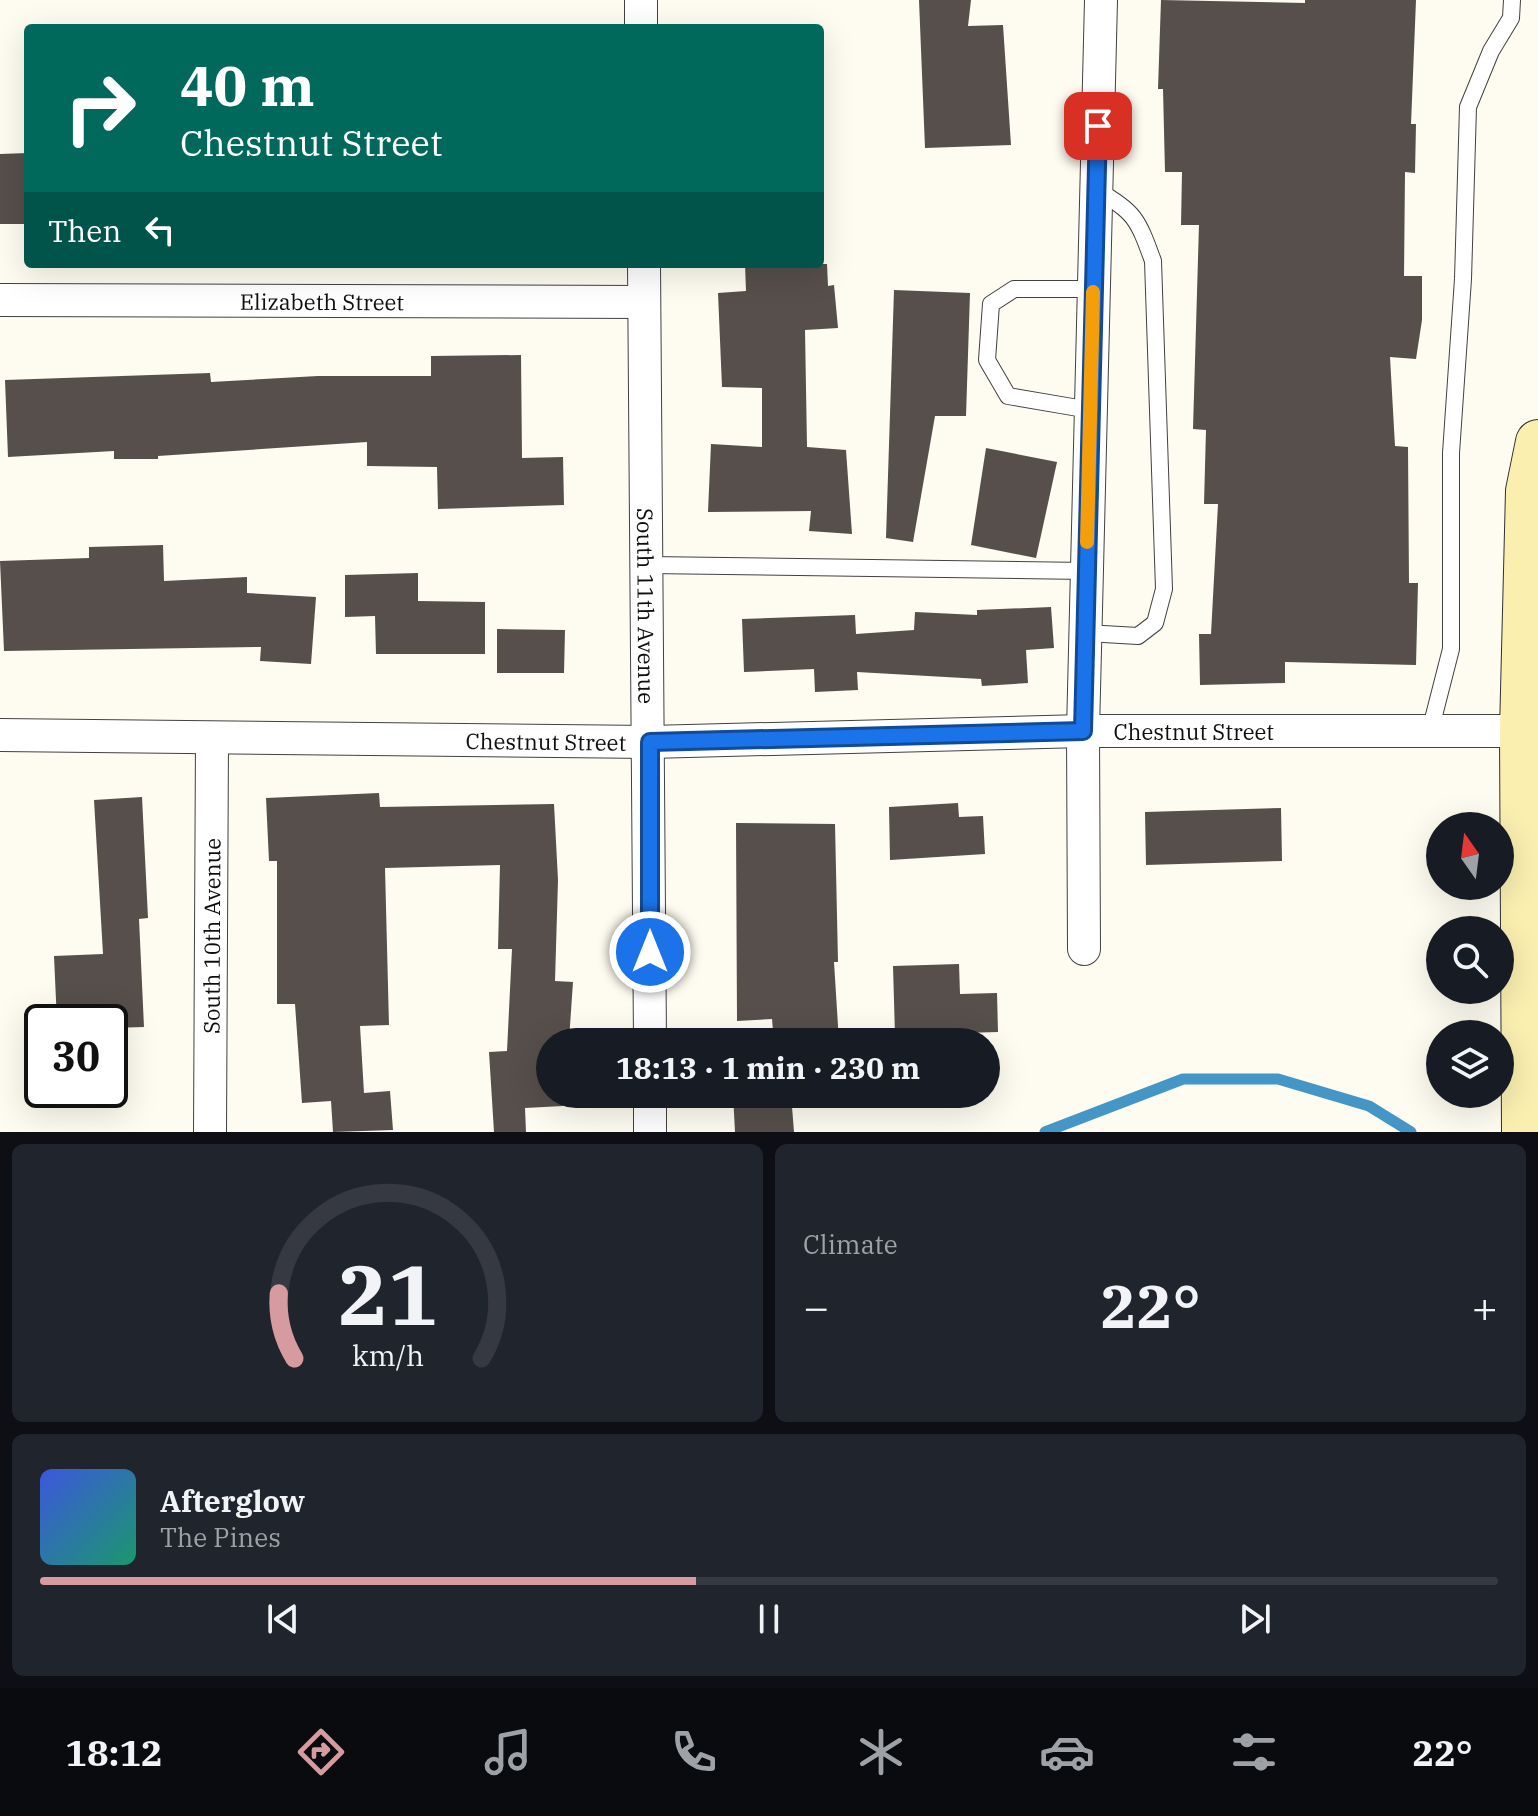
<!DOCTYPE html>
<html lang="en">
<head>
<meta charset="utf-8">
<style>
  :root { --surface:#171b24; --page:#20242c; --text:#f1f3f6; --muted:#9ea1a6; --line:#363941; --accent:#d69aa1 }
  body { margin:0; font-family:"IBM Plex Serif",serif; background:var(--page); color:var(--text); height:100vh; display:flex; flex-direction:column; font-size:30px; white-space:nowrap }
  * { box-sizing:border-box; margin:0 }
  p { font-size:26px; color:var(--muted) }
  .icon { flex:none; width:44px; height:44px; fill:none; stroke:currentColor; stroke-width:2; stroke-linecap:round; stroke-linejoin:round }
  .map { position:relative; height:1132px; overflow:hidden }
  .details { display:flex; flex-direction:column; gap:12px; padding:12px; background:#0d0f14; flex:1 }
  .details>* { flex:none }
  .hud { position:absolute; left:24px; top:24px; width:800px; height:244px; border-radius:8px; box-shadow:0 8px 32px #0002; background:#00695c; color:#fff; overflow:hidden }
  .needle { width:52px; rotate:346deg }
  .controls { position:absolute; left:1426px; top:812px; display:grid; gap:16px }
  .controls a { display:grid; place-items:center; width:88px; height:88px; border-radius:50%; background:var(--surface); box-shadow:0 8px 32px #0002; font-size:40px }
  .speed { position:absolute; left:24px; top:1004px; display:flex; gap:16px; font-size:40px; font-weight:700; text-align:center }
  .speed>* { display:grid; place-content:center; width:104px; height:104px; border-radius:50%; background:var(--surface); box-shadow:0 8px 32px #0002; line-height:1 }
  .speed .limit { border:4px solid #111; border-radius:12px; background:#fff; color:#111 }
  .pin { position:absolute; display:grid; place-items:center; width:68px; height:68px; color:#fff; margin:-34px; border-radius:16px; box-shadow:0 4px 12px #0006 }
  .me { position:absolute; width:88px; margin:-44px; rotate:0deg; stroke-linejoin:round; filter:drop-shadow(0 0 6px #0008) }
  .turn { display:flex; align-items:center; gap:28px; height:168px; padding:0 24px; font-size:36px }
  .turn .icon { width:104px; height:104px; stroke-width:2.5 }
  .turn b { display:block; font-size:56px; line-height:68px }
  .then { display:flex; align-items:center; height:76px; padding:0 24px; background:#0003; gap:16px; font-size:30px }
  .big { font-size:60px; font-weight:700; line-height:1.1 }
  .details .tile { flex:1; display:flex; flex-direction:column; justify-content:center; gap:12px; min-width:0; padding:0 28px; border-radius:12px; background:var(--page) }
  .details .dial { align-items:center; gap:0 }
  .dial svg { height:208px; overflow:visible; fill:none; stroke:var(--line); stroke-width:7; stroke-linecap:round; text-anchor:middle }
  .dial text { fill:var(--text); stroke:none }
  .song { display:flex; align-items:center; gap:24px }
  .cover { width:96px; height:96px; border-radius:12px; background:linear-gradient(135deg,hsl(230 70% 55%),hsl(160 70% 35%)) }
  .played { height:8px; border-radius:4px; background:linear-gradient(90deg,var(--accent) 45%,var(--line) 45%) }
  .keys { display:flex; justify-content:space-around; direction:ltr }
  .heat { display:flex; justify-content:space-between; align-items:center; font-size:44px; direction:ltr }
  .details .tiles { flex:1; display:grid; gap:12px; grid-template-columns:1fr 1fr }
  .tile:last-child { grid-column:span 2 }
  .trip { position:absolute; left:536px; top:1028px; width:464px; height:80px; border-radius:40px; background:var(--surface); box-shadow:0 8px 32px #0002; font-weight:700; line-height:80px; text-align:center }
  .menu { display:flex; height:128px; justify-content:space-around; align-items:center; background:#090b0e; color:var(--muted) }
  .menu .icon { width:56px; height:56px }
  .menu .current { color:var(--accent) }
  .menu b { font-size:36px; color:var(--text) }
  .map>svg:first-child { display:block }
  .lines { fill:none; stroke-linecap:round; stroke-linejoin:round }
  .stream { stroke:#4396c5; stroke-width:11 }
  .building { fill:#564f4b }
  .lane-casing { stroke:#414141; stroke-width:18 }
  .street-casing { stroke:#414141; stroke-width:34 }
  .secondary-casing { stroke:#303030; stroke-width:46 }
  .lane { stroke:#fff; stroke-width:16 }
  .street { stroke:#fff; stroke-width:32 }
  .secondary { stroke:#faefaf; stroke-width:44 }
  .route-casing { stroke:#114b97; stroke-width:20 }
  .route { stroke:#1a73e8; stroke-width:14 }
  .slow { stroke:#f59e0b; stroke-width:14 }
  .labels { text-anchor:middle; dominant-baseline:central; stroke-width:8; stroke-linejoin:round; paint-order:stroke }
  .street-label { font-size:22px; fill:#0e0e0e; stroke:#fff }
</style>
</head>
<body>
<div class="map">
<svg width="1538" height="1132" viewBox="0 0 1538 1132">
  <rect width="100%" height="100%" fill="#fefbf0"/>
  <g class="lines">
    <path class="stream" d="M 1045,1132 L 1183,1079 L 1278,1079 L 1369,1106 L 1411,1132"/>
  </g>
  <g class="building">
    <path d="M 919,0 L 971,0 L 968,26 L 1003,25 L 1011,145 L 925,148 Z"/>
    <path d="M 1161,0 L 1305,3 L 1305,0 L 1416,0 L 1411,124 L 1416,124 L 1415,173 L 1405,172 L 1404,276 L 1422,276 L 1422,320 L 1416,359 L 1390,357 L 1395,446 L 1408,447 L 1409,583 L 1418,583 L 1416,665 L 1285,662 L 1285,683 L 1200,685 L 1199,634 L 1211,634 L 1218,504 L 1204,504 L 1206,430 L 1193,429 L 1199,225 L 1181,225 L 1182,172 L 1165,172 L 1163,89 L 1158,89 Z"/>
    <path d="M 28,153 L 28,224 L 0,224 L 0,154 Z"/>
    <path d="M 745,264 L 827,264 L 828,286 L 834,285 L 838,328 L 805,330 L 807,447 L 846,450 L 852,534 L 809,531 L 811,511 L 708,512 L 711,444 L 762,447 L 762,388 L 722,387 L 718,293 L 746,291 Z"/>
    <path d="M 894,290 L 970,293 L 966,416 L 935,416 L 913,542 L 886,538 Z"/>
    <path d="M 521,355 L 522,458 L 563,457 L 564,505 L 438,509 L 437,467 L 367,466 L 367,442 L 158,456 L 158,459 L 114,459 L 114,451 L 8,457 L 5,380 L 210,373 L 211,382 L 318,376 L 431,376 L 431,356 Z"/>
    <path d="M 986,448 L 1057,462 L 1036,558 L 971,545 Z"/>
    <path d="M 163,545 L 164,581 L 247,577 L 247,593 L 316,597 L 311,664 L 260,661 L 261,647 L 4,651 L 0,561 L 89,558 L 89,547 Z"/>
    <path d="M 418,573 L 418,601 L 485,602 L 485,654 L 376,654 L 375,616 L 345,617 L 345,575 Z"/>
    <path d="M 1051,607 L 1054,648 L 1026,650 L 1028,683 L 982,686 L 981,679 L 857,672 L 858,690 L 815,692 L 814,669 L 744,672 L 742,619 L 855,615 L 856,634 L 914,630 L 915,612 L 977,615 L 977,610 Z"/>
    <path d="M 497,629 L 565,630 L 564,673 L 497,673 Z"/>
    <path d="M 379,793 L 380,807 L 554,804 L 558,880 L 555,981 L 573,982 L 569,1040 L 550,1042 L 550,1094 L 562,1094 L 563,1106 L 525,1108 L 526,1132 L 494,1132 L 489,1052 L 507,1051 L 512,949 L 498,949 L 500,865 L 385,868 L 389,1025 L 360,1026 L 364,1093 L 390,1091 L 393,1130 L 333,1132 L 331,1101 L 302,1103 L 295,1004 L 277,1004 L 277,861 L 269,861 L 266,798 Z"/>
    <path d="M 142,797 L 148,918 L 139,919 L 144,1027 L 110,1028 L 110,1022 L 57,1022 L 54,956 L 103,954 L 94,800 Z"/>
    <path d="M 958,803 L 959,817 L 983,816 L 985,854 L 890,860 L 889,807 Z"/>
    <path d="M 1281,808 L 1282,861 L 1146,865 L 1145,812 Z"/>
    <path d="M 736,823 L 835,824 L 838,962 L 834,962 L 839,1042 L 774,1042 L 772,1019 L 737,1021 Z"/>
    <path d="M 959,964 L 960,994 L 997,993 L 998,1032 L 895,1035 L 893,966 Z"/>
    <path d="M 733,1094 L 791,1094 L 794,1132 L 735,1132 Z"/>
  </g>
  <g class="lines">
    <defs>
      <g id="lane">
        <path d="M 1090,410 L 1008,396 L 987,360 L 991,304 L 1014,289 L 1093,289"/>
        <path d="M 648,565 L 1087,571"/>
        <path d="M 1086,633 L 1138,636 L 1155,623 L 1164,589 L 1153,261 C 1138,220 1135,211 1096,190"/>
        <path d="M 1430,731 L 1451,649 L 1451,453 L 1463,279 L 1468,107 L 1491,51 L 1511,18 L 1512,0"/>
      </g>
      <g id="street">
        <path d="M 641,0 L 641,28"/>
        <path id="s1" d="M 644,264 L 650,1042"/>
        <path id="s2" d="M 0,300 L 644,302"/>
        <path id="s3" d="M 0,735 L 650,742 L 1083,731 L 1522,731"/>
        <path d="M 1084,949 L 1083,731 L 1101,0"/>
        <path id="s4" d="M 210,1132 L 212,739"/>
        <path d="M 650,1132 L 650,1094"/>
      </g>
      <path id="secondary" d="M 1524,1132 L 1522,731 L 1528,491 L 1538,442"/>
    </defs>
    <use href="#lane" class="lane-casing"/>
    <use href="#street" class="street-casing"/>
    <use href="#secondary" class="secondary-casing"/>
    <use href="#lane" class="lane"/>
    <use href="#street" class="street"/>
    <use href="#secondary" class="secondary"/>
  </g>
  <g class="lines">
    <defs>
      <path id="route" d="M 650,952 L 650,742 L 1083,731 L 1098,126"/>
    </defs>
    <use href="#route" class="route-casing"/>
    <use href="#route" class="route"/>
    <path class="slow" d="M 1087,542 L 1093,292"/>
  </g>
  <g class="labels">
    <g class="street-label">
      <text stroke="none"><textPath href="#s2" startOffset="322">Elizabeth Street</textPath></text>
      <text stroke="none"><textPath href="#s1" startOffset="342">South 11th Avenue</textPath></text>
      <text stroke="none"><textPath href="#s3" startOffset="1194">Chestnut Street</textPath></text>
      <text stroke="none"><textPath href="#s3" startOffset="546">Chestnut Street</textPath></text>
      <text stroke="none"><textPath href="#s4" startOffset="196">South 10th Avenue</textPath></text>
    </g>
  </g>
</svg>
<div class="controls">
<a><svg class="needle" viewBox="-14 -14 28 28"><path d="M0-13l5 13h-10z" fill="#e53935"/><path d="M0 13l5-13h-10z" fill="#9ea1a6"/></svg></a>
<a><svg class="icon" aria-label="search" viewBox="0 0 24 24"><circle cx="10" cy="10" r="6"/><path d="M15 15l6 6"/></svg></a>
<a><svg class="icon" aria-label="layers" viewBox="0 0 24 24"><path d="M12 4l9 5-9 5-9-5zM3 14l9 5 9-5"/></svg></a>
</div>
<div class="speed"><div class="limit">30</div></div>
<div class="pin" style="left:1098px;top:126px;background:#d93025"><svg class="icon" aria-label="arrive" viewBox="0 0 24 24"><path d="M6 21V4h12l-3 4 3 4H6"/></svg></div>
<svg class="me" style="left:650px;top:952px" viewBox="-20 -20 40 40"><circle r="17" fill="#1a73e8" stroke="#fff" stroke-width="3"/><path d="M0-11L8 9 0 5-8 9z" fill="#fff"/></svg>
<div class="trip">18:13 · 1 min · 230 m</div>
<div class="hud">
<div class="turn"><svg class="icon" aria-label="right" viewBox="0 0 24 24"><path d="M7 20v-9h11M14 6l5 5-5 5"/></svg><div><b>40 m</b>Chestnut Street</div></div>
<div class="then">Then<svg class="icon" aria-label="left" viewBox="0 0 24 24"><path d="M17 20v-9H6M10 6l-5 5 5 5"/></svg></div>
</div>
</div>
<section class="details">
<div class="tiles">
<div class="tile dial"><svg viewBox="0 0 100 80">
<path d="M14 69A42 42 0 1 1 86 69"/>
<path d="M14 69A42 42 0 0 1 8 44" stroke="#d69aa1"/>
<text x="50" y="56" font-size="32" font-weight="700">21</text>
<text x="50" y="72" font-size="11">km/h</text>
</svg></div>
<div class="tile"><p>Climate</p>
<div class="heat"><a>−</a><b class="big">22°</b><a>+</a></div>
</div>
<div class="tile">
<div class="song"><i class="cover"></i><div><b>Afterglow</b><p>The Pines</p></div></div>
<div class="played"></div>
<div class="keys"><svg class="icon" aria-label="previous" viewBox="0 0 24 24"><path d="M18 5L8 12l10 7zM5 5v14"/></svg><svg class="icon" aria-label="pause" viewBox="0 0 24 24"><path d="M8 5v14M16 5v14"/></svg><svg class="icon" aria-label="next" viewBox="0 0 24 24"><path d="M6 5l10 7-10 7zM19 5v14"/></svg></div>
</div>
</div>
</section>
<nav class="menu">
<b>18:12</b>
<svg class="icon current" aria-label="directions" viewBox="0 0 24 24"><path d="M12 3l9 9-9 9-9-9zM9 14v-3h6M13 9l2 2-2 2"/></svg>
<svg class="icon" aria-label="music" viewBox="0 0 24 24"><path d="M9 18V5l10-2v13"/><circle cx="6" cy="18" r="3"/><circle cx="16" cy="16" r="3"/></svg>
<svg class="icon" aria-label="phone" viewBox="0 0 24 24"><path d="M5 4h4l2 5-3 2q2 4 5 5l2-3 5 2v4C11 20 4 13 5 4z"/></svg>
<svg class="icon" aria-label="climate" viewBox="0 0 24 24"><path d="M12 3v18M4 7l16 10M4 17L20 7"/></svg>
<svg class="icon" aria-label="car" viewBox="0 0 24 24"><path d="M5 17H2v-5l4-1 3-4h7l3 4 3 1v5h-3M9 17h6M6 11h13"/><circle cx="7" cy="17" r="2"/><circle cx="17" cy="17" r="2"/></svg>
<svg class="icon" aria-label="filters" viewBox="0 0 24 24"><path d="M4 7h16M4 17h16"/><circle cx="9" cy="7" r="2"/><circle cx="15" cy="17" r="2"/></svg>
<b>22°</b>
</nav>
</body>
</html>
